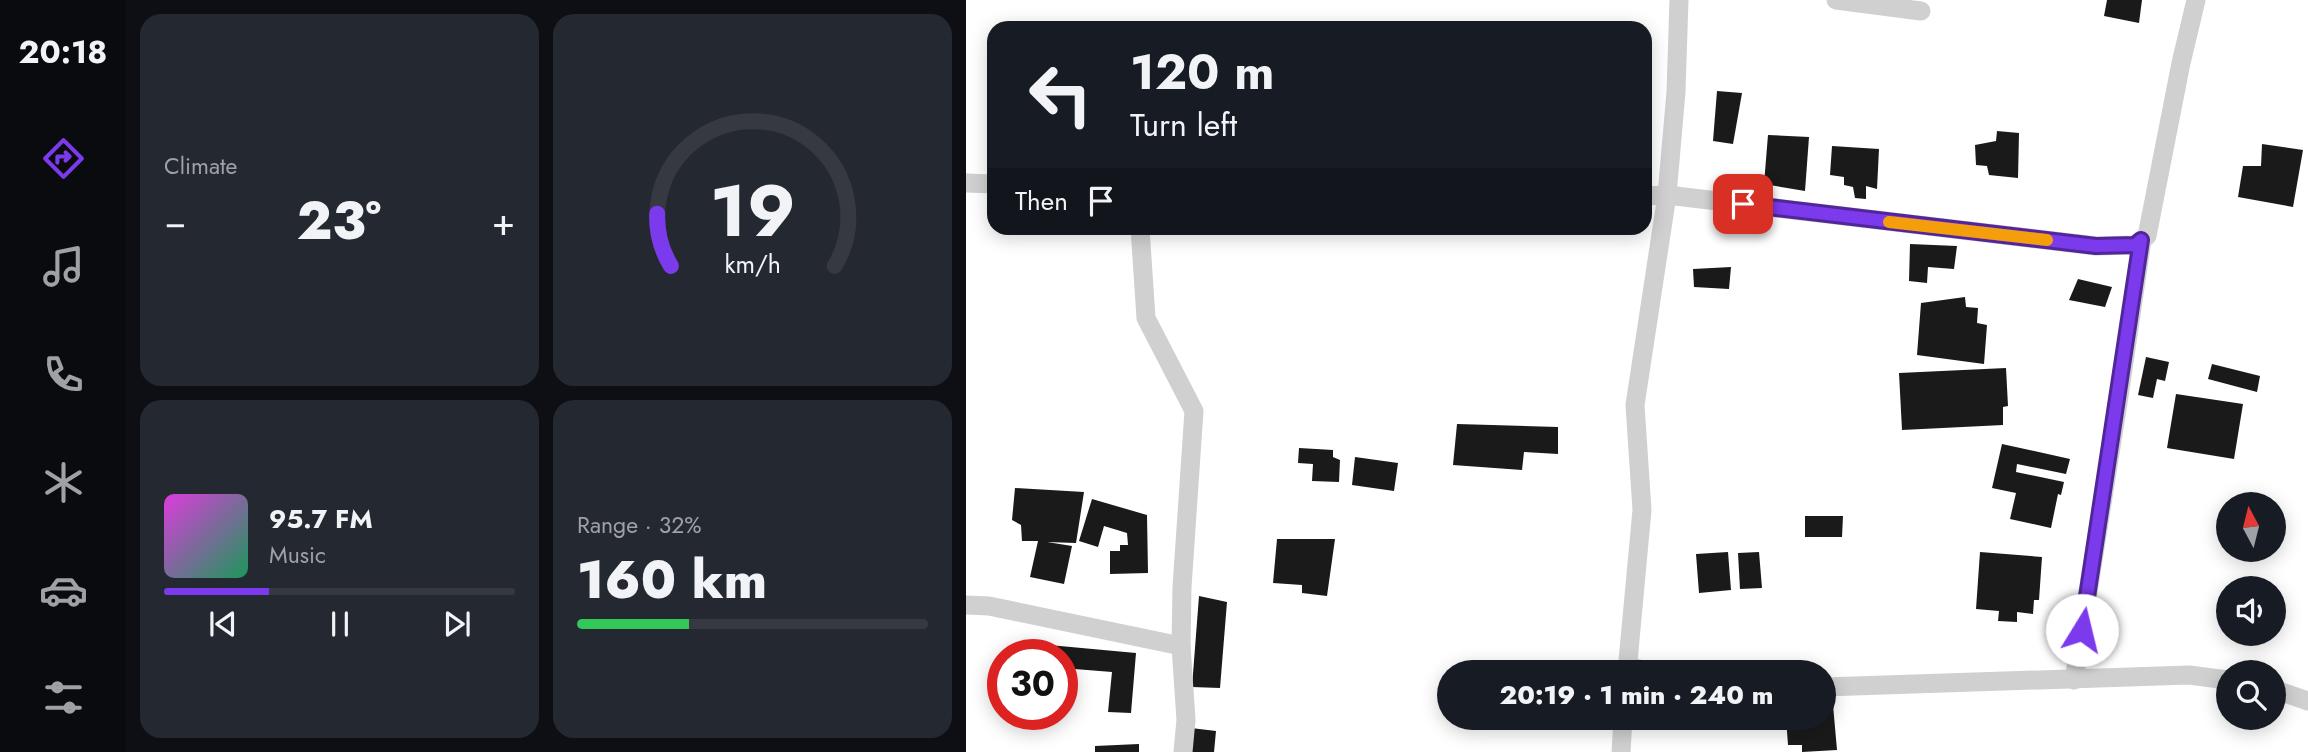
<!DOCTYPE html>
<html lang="en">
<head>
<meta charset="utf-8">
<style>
  :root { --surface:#171b24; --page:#242831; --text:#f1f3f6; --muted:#9ea1a6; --line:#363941; --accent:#7c3aed }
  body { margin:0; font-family:Jost,sans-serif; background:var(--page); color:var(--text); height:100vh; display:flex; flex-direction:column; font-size:26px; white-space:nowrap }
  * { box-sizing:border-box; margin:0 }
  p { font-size:23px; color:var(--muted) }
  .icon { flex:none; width:38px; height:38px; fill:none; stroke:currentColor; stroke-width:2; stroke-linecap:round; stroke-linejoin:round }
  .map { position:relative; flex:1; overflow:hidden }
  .side { display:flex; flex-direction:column; gap:14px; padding:14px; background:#0d0f14; width:840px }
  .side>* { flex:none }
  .guide { position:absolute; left:21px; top:21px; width:665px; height:214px; border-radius:21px; box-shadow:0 4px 18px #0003; background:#171b24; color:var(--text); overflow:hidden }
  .needle { width:46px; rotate:353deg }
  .controls { position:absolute; left:1250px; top:492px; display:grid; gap:14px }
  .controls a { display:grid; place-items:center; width:70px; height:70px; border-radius:50%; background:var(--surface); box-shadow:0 4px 18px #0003; font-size:35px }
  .speed { position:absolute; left:21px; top:639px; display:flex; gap:14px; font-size:35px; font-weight:700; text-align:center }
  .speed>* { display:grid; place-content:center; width:91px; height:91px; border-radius:50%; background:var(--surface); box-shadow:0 4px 18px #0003; line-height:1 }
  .speed .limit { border:10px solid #d22; background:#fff; color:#111 }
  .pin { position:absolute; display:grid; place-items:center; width:60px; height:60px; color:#fff; margin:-30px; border-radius:14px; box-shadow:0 4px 10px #0006 }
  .me { position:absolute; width:77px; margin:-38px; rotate:9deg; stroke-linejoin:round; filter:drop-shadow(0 0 5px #0008) }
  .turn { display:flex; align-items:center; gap:24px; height:147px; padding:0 28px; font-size:32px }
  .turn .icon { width:91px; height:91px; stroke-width:2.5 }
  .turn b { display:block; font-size:49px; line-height:60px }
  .then { display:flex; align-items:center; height:66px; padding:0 28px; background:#0003; gap:14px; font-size:26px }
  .big { font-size:52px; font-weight:800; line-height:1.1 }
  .side .widget { flex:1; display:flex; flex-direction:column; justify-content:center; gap:10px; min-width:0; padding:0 24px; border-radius:21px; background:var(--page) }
  .side .dial { align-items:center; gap:0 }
  .dial svg { height:182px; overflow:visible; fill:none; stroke:var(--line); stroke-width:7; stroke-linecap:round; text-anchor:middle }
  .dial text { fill:var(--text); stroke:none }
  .song { display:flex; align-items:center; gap:21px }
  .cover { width:84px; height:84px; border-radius:10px; background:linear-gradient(135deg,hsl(300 70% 55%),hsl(150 70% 35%)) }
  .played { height:7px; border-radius:4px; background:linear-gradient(90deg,var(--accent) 30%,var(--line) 30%) }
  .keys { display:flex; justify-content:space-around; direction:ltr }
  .heat { display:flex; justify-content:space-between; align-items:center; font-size:38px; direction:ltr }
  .charge { height:10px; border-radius:5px; background:linear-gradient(90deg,#34c759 32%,var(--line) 0) }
  .side .tiles { flex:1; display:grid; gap:14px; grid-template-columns:repeat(2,1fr) }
  .trip { position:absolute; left:471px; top:660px; width:399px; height:70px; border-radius:35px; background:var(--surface); box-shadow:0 4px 18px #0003; font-weight:800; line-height:70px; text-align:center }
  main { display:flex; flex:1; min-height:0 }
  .tabs { display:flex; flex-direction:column; width:126px; justify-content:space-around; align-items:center; background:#090b0e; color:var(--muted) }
  .tabs .icon { width:49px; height:49px }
  .tabs .on { color:var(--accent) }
  .tabs b { font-size:32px; color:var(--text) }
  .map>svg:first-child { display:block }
  .building { fill:#1a1a1a }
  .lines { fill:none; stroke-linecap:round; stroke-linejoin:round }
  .minor { stroke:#d0d0d0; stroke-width:19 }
  .route-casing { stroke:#51269a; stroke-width:18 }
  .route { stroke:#7c3aed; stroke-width:12 }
  .slow { stroke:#f59e0b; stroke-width:12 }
</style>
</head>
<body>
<main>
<nav class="tabs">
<b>20:18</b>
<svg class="icon on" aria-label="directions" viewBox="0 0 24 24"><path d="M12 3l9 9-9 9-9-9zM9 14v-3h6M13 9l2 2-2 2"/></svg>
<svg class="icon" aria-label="music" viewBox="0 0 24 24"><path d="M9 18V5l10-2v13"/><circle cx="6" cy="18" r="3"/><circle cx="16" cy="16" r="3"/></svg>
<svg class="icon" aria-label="phone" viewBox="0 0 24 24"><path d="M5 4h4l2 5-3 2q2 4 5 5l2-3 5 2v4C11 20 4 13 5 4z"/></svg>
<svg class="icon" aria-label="climate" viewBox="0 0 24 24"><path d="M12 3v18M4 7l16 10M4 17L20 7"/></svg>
<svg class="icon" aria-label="car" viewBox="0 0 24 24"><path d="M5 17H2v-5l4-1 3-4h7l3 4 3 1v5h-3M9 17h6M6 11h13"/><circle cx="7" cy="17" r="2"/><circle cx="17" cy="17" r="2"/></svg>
<svg class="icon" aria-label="filters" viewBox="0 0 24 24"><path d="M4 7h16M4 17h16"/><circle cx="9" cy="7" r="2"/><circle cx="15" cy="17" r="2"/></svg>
</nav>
<section class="side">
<div class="tiles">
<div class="widget"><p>Climate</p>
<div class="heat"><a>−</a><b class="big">23°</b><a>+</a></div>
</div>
<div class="widget dial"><svg viewBox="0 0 100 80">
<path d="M14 69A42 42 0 1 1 86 69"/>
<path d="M14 69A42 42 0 0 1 8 46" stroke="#7c3aed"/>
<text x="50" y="56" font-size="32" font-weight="700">19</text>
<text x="50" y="72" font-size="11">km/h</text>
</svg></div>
<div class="widget">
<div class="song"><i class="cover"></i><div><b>95.7 FM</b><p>Music</p></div></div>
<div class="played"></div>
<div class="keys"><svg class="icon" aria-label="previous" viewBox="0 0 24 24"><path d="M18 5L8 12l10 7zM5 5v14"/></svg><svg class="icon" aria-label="pause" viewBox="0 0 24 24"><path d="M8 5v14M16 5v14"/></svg><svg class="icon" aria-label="next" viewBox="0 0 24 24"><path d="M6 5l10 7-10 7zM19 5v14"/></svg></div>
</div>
<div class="widget"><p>Range · 32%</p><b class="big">160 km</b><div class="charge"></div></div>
</div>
</section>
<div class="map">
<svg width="1342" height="752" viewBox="0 0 1342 752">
  <rect width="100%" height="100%" fill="#fff"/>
  <g class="building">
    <path d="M 1141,0 L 1176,0 L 1173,23 L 1138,16 Z"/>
    <path d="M 751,91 L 776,93 L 767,144 L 747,141 Z"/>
    <path d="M 1031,131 L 1053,133 L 1052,178 L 1023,175 L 1021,166 L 1010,165 L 1009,145 L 1030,141 Z"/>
    <path d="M 802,135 L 843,137 L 839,191 L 798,184 Z"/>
    <path d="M 1296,144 L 1337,150 L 1327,207 L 1272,197 L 1277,166 L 1295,166 Z"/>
    <path d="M 866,146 L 913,149 L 911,189 L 900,186 L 900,199 L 889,198 L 887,187 L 878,185 L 878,177 L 864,175 Z"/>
    <path d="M 944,244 L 991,246 L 988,269 L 962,267 L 961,283 L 943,281 Z"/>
    <path d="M 765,267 L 763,289 L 728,287 L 727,269 Z"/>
    <path d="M 1112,279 L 1146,287 L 1139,307 L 1103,300 Z"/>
    <path d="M 999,297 L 1000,307 L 1012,308 L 1011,323 L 1021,325 L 1018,364 L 951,355 L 955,303 Z"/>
    <path d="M 1180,357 L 1203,362 L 1199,381 L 1191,379 L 1187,398 L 1172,395 Z"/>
    <path d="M 1246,364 L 1294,376 L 1291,392 L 1242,379 Z"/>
    <path d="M 1040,368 L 1042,406 L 1037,407 L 1037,425 L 936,430 L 933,373 Z"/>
    <path d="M 1210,394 L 1277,404 L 1268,459 L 1201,448 Z"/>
    <path d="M 491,424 L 592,427 L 592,454 L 558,452 L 556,470 L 487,465 Z"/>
    <path d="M 1036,444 L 1104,459 L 1100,474 L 1051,464 L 1050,472 L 1098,482 L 1095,495 L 1092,494 L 1085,528 L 1044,519 L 1050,493 L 1026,488 Z"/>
    <path d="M 333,448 L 367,450 L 367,457 L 374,460 L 373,482 L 346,481 L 347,464 L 332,463 Z"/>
    <path d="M 389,457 L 432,463 L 428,491 L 386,485 Z"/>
    <path d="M 49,488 L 118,492 L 110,543 L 81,542 L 106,546 L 98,584 L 64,577 L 72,541 L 56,541 L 55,525 L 46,520 Z"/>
    <path d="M 126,499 L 181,515 L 182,573 L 144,574 L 144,551 L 154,551 L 154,545 L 162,545 L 161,533 L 138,526 L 132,547 L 113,541 Z"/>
    <path d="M 839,516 L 877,516 L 876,537 L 839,537 Z"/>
    <path d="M 311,539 L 369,539 L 361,596 L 336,593 L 336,585 L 307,583 Z"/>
    <path d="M 762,552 L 765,590 L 733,593 L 730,554 Z"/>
    <path d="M 793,552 L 796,588 L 774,589 L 772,553 Z"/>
    <path d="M 1014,552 L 1076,557 L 1073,600 L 1068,600 L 1067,614 L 1051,612 L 1051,622 L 1032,621 L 1033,611 L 1010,609 Z"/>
    <path d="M 233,596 L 261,602 L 254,688 L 226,687 Z"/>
    <path d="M 72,644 L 170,653 L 165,713 L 142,712 L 146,672 L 96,668 L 96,654 L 73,654 Z"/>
    <path d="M 867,705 L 871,750 L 836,752 L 836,745 L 822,745 L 820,718 L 858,718 L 858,706 Z"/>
    <path d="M 225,728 L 250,731 L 248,752 L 223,752 Z"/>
    <path d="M 173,744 L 173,752 L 129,752 L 129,746 Z"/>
  </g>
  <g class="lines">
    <g class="minor">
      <path d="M 870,0 L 955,11"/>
      <path d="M 0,183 L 28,184"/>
      <path d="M 679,196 L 701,195 L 1130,246 L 1169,245 L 1181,236 L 1215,63 L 1230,0"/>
      <path d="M 174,228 L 180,318 L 228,411 L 216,587 L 215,646 L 220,720 L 217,752"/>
      <path d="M 0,605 L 23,606 L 215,646"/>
      <path d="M 662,666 L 683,672"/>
      <path d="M 661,672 L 676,510 L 669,405 L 701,195 L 710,92 L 713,0"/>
      <path d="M 1108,680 L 1152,403 L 1176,240"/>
      <path d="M 858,687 L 1223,675 L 1262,680"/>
      <path d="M 1307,689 L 1342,701"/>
      <path d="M 655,752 L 657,718"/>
    </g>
  </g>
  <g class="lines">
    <defs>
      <path id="route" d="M 777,204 L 1130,246 L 1169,245 L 1175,240 L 1116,630"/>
    </defs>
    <use href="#route" class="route-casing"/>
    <use href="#route" class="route"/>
    <path class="slow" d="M 923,222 L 1081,240"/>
  </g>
</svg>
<div class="controls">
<a><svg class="needle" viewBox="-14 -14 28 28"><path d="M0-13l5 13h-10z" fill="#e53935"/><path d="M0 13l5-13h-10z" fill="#9ea1a6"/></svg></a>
<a><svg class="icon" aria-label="sound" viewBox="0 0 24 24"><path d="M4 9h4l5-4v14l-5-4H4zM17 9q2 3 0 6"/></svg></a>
<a><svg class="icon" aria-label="search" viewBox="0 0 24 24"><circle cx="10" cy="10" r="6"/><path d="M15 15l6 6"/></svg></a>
</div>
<div class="speed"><div class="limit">30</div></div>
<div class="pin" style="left:777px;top:204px;background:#d93025"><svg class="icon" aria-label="arrive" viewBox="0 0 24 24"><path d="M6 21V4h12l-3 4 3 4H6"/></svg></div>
<svg class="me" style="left:1116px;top:630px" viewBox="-20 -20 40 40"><circle r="19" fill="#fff"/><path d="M0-13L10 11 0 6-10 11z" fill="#7c3aed"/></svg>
<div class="trip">20:19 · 1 min · 240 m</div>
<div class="guide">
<div class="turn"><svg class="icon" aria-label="left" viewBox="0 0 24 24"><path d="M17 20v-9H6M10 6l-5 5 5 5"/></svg><div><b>120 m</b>Turn left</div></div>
<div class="then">Then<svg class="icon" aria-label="arrive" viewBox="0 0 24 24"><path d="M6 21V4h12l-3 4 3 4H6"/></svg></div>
</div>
</div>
</main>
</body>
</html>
